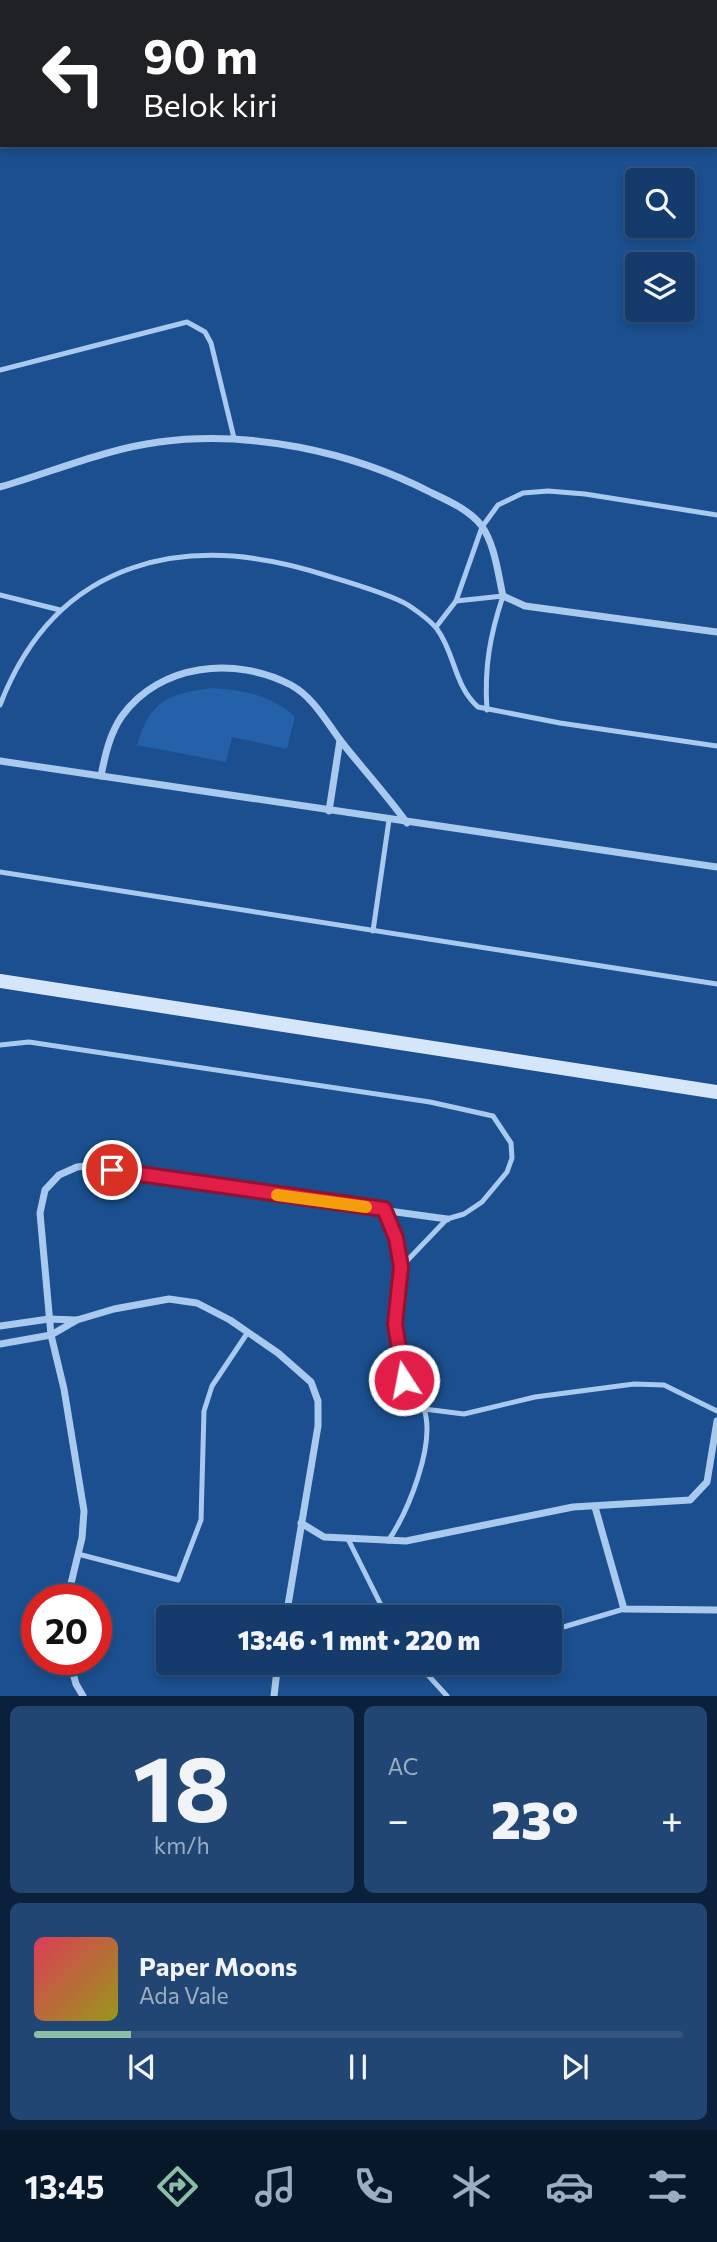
<!DOCTYPE html>
<html lang="id">
<head>
<meta charset="utf-8">
<style>
  :root { --surface:#143b6b; --page:#214673; --text:#f1f3f6; --muted:#9dadc1; --line:#33557e; --accent:#8abfa5 }
  body { margin:0; font-family:Commissioner,sans-serif; background:var(--page); color:var(--text); height:100vh; display:flex; flex-direction:column; font-size:26px; white-space:nowrap }
  * { box-sizing:border-box; margin:0 }
  p { font-size:23px; color:var(--muted) }
  .icon { flex:none; width:38px; height:38px; fill:none; stroke:currentColor; stroke-width:2; stroke-linecap:round; stroke-linejoin:round }
  .map { position:relative; height:1696px; overflow:hidden }
  .drawer { display:flex; flex-direction:column; gap:10px; padding:10px; background:#0b203b; flex:1 }
  .drawer>* { flex:none }
  .guide { position:absolute; left:0px; top:0px; width:718px; height:147px; box-shadow:0 4px 10px #0003,0 0 0 2px var(--line); background:#202124; color:#fff; overflow:hidden }
  .tools { position:absolute; left:625px; top:168px; display:grid; gap:14px }
  .tools a { display:grid; place-items:center; width:70px; height:70px; border-radius:7px; background:var(--surface); box-shadow:0 4px 10px #0003,0 0 0 2px var(--line); font-size:35px }
  .speed { position:absolute; left:21px; top:1584px; display:flex; gap:14px; font-size:35px; font-weight:700; text-align:center }
  .speed>* { display:grid; place-content:center; width:91px; height:91px; border-radius:50%; background:var(--surface); box-shadow:0 4px 10px #0003,0 0 0 2px var(--line); line-height:1 }
  .speed .limit { border:10px solid #d22; background:#fff; color:#111 }
  .pin { position:absolute; display:grid; place-items:center; width:60px; height:60px; color:#fff; margin:-30px; border:4px solid #fff; border-radius:50%; box-shadow:0 2px 7px #0007 }
  .me { position:absolute; width:77px; margin:-38px; rotate:349deg; stroke-linejoin:round; filter:drop-shadow(0 0 5px #0008) }
  .turn { display:flex; align-items:center; gap:24px; height:147px; padding:0 28px; font-size:32px }
  .turn .icon { width:91px; height:91px; stroke-width:2.5 }
  .turn b { display:block; font-size:49px; line-height:60px }
  .big { font-size:52px; font-weight:800; line-height:1.1 }
  .drawer .card { flex:1; display:flex; flex-direction:column; justify-content:center; gap:10px; min-width:0; padding:0 24px; border-radius:10px; background:var(--page) }
  .drawer .dial { align-items:center; gap:0 }
  .dial b { font-size:91px; line-height:1 }
  .song { display:flex; align-items:center; gap:21px }
  .cover { width:84px; height:84px; border-radius:10px; background:linear-gradient(135deg,hsl(350 70% 55%),hsl(60 70% 35%)) }
  .played { height:7px; border-radius:4px; background:linear-gradient(90deg,var(--accent) 15%,var(--line) 15%) }
  .keys { display:flex; justify-content:space-around; direction:ltr }
  .heat { display:flex; justify-content:space-between; align-items:center; font-size:38px; direction:ltr }
  .drawer .tiles { flex:1; display:grid; gap:10px; grid-template-columns:1fr 1fr }
  .card:last-child { grid-column:span 2 }
  .trip { position:absolute; left:156px; top:1605px; width:406px; height:70px; border-radius:7px; background:var(--surface); box-shadow:0 4px 10px #0003,0 0 0 2px var(--line); font-weight:800; line-height:70px; text-align:center }
  .tab-bar { display:flex; height:112px; justify-content:space-around; align-items:center; background:#08182b; color:var(--muted) }
  .tab-bar .icon { width:49px; height:49px }
  .tab-bar .active { color:var(--accent) }
  .tab-bar b { font-size:32px; color:var(--text) }
  .map>svg:first-child { display:block }
  .green { fill:#2461a8 }
  .lines { fill:none; stroke-linecap:round; stroke-linejoin:round }
  .lane { stroke:#a9c9ee; stroke-width:5 }
  .street { stroke:#a9c9ee; stroke-width:7 }
  .secondary { stroke:#d6e6fa; stroke-width:14 }
  .route-casing { stroke:#92132f; stroke-width:18 }
  .route { stroke:#e11d48; stroke-width:12 }
  .slow { stroke:#f59e0b; stroke-width:12 }
</style>
</head>
<body>
<div class="map">
<svg width="717" height="1696" viewBox="0 0 717 1696">
  <rect width="100%" height="100%" fill="#1b4f8f"/>
  <path class="green" d="M 212,688 C 245,690 268,695 295,716 L 287,749 L 232,737 L 226,762 L 137,745 C 150,701 167,694 212,688 Z"/>
  <g class="lines">
    <g class="lane">
      <path d="M 0,370 L 187,322 L 205,332 L 211,343 L 234,438"/>
      <path d="M 0,595 L 60,610"/>
      <path d="M 456,601 L 503,596 C 490,635 484,668 487,710"/>
      <path d="M 436,627 L 456,601 L 482,527 L 498,505 L 523,493 L 548,491 L 585,494 L 717,515"/>
      <path d="M 0,705 C 57,557 188,530 328,576 C 348,582 392,595 408,605 C 417,611 430,620 437,629 C 455,653 454,686 478,707 L 560,723 L 717,746"/>
      <path d="M 0,872 L 717,984"/>
      <path d="M 373,931 L 389,820"/>
      <path d="M 0,1045 L 29,1042 L 430,1102 L 493,1116 L 511,1143 L 512,1158 L 507,1172 L 482,1202 L 464,1214 L 447,1219 L 401,1267"/>
      <path d="M 384,1209 C 392,1228 402,1249 401,1271 C 400,1290 394,1310 396,1329 C 398,1346 397,1367 406,1382 C 411,1391 421,1399 424,1409 C 436,1444 408,1512 388,1541"/>
      <path d="M 424,1409 L 464,1414 L 535,1397 L 634,1384 L 664,1385 L 717,1411"/>
      <path d="M 348,1539 L 387,1617"/>
      <path d="M 78,1554 L 178,1580 L 201,1520 L 204,1411 L 212,1386 L 248,1332"/>
      <path d="M 550,1631 L 624,1609"/>
      <path d="M 416,1662 L 447,1696"/>
    </g>
    <g class="street">
      <path d="M 0,487 C 52,472 105,449 159,442 C 250,430 351,451 432,493 C 449,501 469,510 481,525 C 495,544 498,574 503,596 L 525,606 L 717,632"/>
      <path d="M 0,761 L 717,867"/>
      <path d="M 101,776 C 105,755 110,733 122,716 C 160,663 236,656 291,685 C 313,697 326,721 340,740 C 362,768 386,794 407,823"/>
      <path d="M 329,811 L 340,740"/>
      <path d="M 0,1326 L 49,1319 L 76,1320"/>
      <path d="M 0,1344 L 51,1335 L 77,1320 L 114,1309 L 169,1299 L 197,1303 L 230,1320 L 278,1353 L 311,1382 L 318,1401 L 318,1426 L 286,1617"/>
      <path d="M 595,1507 L 624,1609 L 717,1610"/>
      <path d="M 301,1523 L 324,1537 L 406,1541 L 573,1507 L 690,1500 L 707,1482 L 717,1421"/>
      <path d="M 67,1600 L 82,1538 L 84,1511 L 64,1389 L 51,1335 L 40,1213 L 45,1190 L 59,1175 L 77,1167 L 93,1165 L 214,1187 L 447,1219"/>
      <path d="M 69,1659 L 76,1684 L 83,1696"/>
      <path d="M 274,1696 L 278,1662"/>
    </g>
    <path class="secondary" d="M 0,981 L 717,1092"/>
  </g>
  <g class="lines">
    <defs>
      <path id="route" d="M 112,1170 L 384,1209 L 396,1238 L 401,1267 L 395,1324 L 404,1380"/>
    </defs>
    <use href="#route" class="route-casing"/>
    <use href="#route" class="route"/>
    <path class="slow" d="M 277,1195 L 366,1207"/>
  </g>
</svg>
<div class="tools">
<a><svg class="icon" aria-label="search" viewBox="0 0 24 24"><circle cx="10" cy="10" r="6"/><path d="M15 15l6 6"/></svg></a>
<a><svg class="icon" aria-label="layers" viewBox="0 0 24 24"><path d="M12 4l9 5-9 5-9-5zM3 14l9 5 9-5"/></svg></a>
</div>
<div class="speed"><div class="limit">20</div></div>
<div class="pin" style="left:112px;top:1170px;background:#d93025"><svg class="icon" aria-label="arrive" viewBox="0 0 24 24"><path d="M6 21V4h12l-3 4 3 4H6"/></svg></div>
<svg class="me" style="left:404px;top:1380px" viewBox="-20 -20 40 40"><circle r="17" fill="#e11d48" stroke="#fff" stroke-width="3"/><path d="M0-11L8 9 0 5-8 9z" fill="#fff"/></svg>
<div class="trip">13:46 · 1 mnt · 220 m</div>
<div class="guide">
<div class="turn"><svg class="icon" aria-label="left" viewBox="0 0 24 24"><path d="M17 20v-9H6M10 6l-5 5 5 5"/></svg><div><b>90 m</b>Belok kiri</div></div>
</div>
</div>
<section class="drawer">
<div class="tiles">
<div class="card dial"><b>18</b><p>km/h</p></div>
<div class="card"><p>AC</p>
<div class="heat"><a>−</a><b class="big">23°</b><a>+</a></div>
</div>
<div class="card">
<div class="song"><i class="cover"></i><div><b>Paper Moons</b><p>Ada Vale</p></div></div>
<div class="played"></div>
<div class="keys"><svg class="icon" aria-label="previous" viewBox="0 0 24 24"><path d="M18 5L8 12l10 7zM5 5v14"/></svg><svg class="icon" aria-label="pause" viewBox="0 0 24 24"><path d="M8 5v14M16 5v14"/></svg><svg class="icon" aria-label="next" viewBox="0 0 24 24"><path d="M6 5l10 7-10 7zM19 5v14"/></svg></div>
</div>
</div>
</section>
<nav class="tab-bar">
<b>13:45</b>
<svg class="icon active" aria-label="directions" viewBox="0 0 24 24"><path d="M12 3l9 9-9 9-9-9zM9 14v-3h6M13 9l2 2-2 2"/></svg>
<svg class="icon" aria-label="music" viewBox="0 0 24 24"><path d="M9 18V5l10-2v13"/><circle cx="6" cy="18" r="3"/><circle cx="16" cy="16" r="3"/></svg>
<svg class="icon" aria-label="phone" viewBox="0 0 24 24"><path d="M5 4h4l2 5-3 2q2 4 5 5l2-3 5 2v4C11 20 4 13 5 4z"/></svg>
<svg class="icon" aria-label="climate" viewBox="0 0 24 24"><path d="M12 3v18M4 7l16 10M4 17L20 7"/></svg>
<svg class="icon" aria-label="car" viewBox="0 0 24 24"><path d="M5 17H2v-5l4-1 3-4h7l3 4 3 1v5h-3M9 17h6M6 11h13"/><circle cx="7" cy="17" r="2"/><circle cx="17" cy="17" r="2"/></svg>
<svg class="icon" aria-label="filters" viewBox="0 0 24 24"><path d="M4 7h16M4 17h16"/><circle cx="9" cy="7" r="2"/><circle cx="15" cy="17" r="2"/></svg>
</nav>
</body>
</html>
